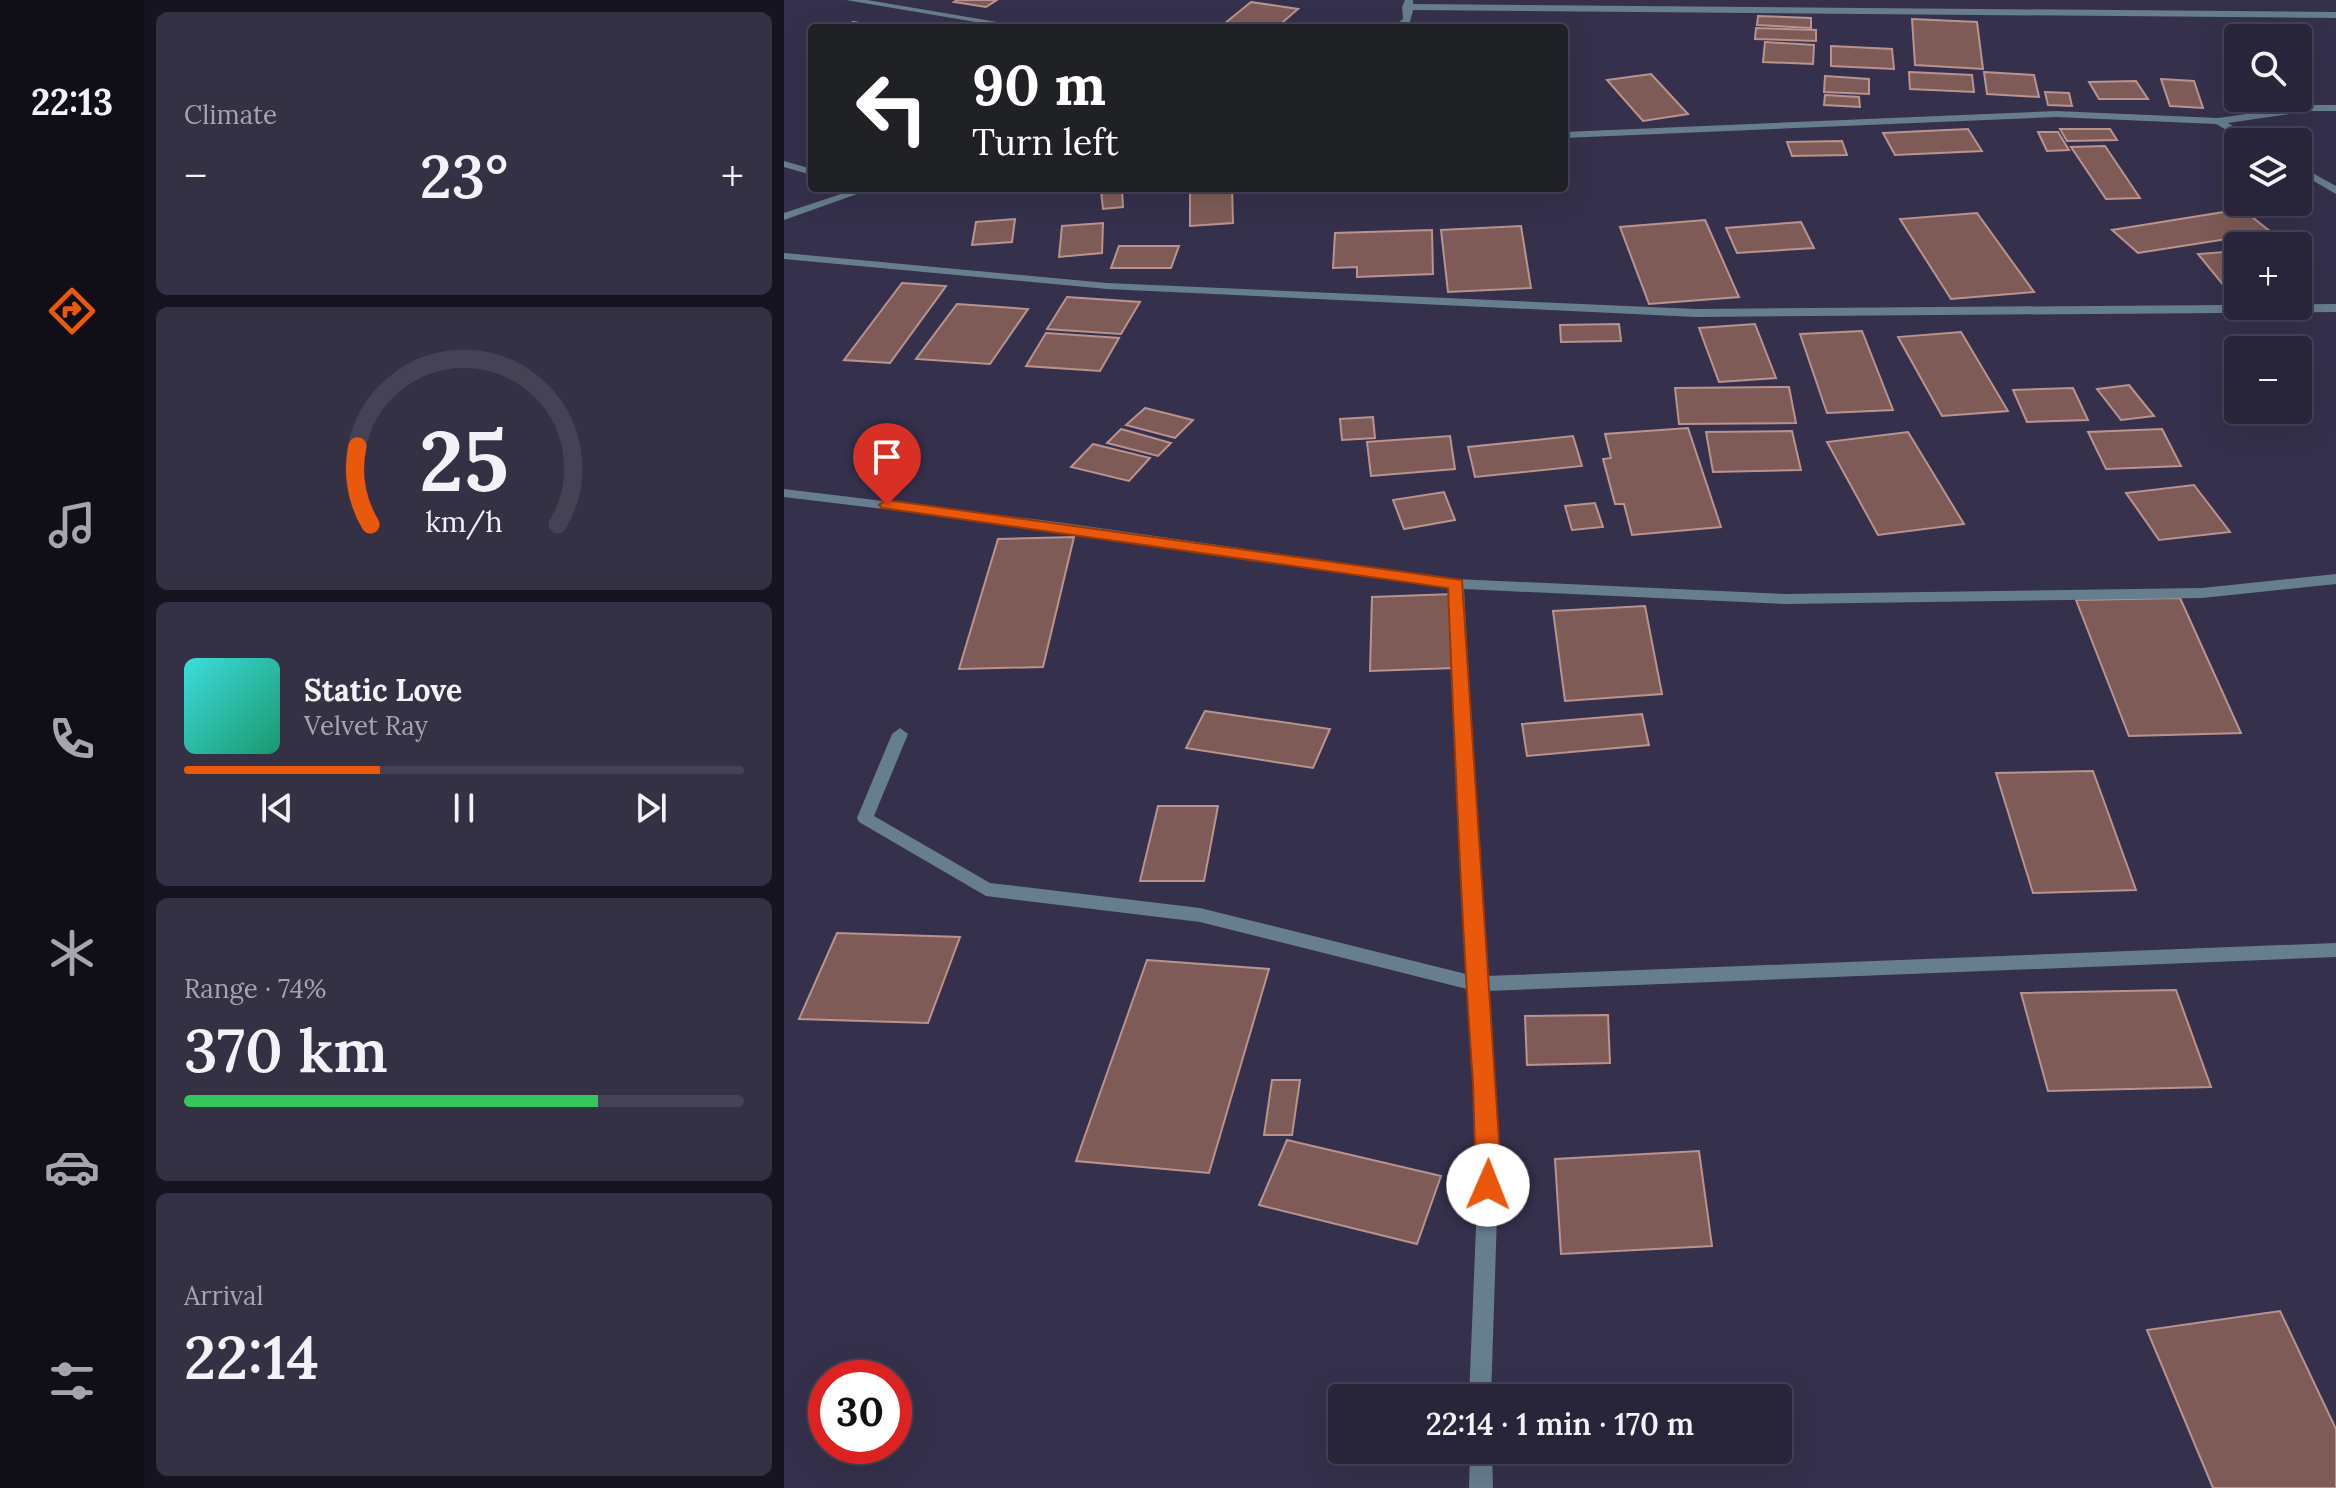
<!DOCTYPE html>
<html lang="en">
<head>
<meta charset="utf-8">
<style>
  :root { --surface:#28253a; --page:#343145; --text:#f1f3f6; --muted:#a5a5af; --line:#444254; --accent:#ea580c }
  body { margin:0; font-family:Lora,serif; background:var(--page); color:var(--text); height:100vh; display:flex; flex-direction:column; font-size:30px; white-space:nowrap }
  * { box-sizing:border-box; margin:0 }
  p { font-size:26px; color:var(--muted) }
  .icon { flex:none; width:44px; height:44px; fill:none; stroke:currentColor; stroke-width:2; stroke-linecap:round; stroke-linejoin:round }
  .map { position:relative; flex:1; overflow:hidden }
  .sheet { display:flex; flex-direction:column; gap:12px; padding:12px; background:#161420; width:640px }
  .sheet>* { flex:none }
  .guide { position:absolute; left:24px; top:24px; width:760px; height:168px; border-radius:8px; box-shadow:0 8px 32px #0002,0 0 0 2px var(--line); background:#202124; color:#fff; overflow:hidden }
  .buttons { position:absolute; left:1440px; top:24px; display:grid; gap:16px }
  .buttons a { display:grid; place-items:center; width:88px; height:88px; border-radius:8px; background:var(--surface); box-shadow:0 8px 32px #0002,0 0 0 2px var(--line); font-size:40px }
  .speed { position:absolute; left:24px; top:1360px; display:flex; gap:16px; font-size:40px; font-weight:700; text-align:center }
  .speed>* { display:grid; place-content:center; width:104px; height:104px; border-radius:50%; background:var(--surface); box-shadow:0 8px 32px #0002,0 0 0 2px var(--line); line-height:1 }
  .speed .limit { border:12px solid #d22; background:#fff; color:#111 }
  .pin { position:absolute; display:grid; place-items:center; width:68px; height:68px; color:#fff; margin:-82px -34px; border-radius:50% 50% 50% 0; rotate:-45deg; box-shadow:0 0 8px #0007 }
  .pin .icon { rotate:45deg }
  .me { position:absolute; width:88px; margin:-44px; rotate:1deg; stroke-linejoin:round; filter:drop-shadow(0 0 6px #0008) }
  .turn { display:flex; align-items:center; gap:28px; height:168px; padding:0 32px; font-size:36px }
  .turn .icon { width:104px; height:104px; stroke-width:2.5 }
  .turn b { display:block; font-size:56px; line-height:68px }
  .big { font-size:60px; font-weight:600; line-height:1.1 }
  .sheet .widget { flex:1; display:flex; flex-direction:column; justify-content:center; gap:12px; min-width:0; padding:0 28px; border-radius:12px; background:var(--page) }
  .sheet .dial { align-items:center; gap:0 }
  .dial svg { height:208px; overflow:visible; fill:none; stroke:var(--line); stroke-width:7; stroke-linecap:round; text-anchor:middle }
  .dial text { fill:var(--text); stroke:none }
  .song { display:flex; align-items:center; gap:24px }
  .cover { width:96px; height:96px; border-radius:12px; background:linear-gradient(135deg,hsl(180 70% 55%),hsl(160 70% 35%)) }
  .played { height:8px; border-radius:4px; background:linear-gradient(90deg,var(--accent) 35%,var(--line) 35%) }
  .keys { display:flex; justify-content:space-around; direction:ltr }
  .heat { display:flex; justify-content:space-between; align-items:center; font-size:44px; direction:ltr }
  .charge { height:12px; border-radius:6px; background:linear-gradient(90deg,#34c759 74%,var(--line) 0) }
  .trip { position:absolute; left:544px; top:1384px; width:464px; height:80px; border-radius:8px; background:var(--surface); box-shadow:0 8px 32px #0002,0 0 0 2px var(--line); font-weight:600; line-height:80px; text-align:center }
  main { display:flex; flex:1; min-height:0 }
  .tabs { display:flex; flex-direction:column; width:144px; justify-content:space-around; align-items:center; background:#100f17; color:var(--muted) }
  .tabs .icon { width:56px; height:56px }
  .tabs .on { color:var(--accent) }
  .tabs b { font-size:36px; color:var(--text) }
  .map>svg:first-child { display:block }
  .building { fill:#7f5b57; stroke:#ba938e; stroke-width:2 }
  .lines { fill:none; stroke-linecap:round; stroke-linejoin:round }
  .minor { fill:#677e8f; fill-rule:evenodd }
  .route { fill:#ea580c; stroke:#983908; stroke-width:2 }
</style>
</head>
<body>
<main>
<nav class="tabs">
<b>22:13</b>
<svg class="icon on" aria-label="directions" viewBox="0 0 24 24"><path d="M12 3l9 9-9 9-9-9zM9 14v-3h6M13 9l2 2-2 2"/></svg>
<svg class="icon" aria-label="music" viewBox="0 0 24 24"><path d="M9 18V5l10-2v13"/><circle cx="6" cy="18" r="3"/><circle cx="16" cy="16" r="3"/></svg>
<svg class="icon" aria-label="phone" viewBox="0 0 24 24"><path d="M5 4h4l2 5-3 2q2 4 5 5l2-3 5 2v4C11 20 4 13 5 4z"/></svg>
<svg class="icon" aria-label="climate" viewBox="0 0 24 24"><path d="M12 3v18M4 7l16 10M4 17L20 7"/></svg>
<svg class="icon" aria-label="car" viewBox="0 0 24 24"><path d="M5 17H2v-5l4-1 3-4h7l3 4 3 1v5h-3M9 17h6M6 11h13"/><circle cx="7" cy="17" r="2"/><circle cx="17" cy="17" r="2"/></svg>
<svg class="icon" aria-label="filters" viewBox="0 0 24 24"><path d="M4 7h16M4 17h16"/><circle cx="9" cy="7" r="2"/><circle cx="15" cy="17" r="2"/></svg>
</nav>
<section class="sheet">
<div class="widget"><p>Climate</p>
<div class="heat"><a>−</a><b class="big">23°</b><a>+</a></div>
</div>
<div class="widget dial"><svg viewBox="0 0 100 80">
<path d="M14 69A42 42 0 1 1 86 69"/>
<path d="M14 69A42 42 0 0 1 9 39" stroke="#ea580c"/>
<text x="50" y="56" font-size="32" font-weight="700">25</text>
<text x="50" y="72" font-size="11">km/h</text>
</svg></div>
<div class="widget">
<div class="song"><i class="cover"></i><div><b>Static Love</b><p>Velvet Ray</p></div></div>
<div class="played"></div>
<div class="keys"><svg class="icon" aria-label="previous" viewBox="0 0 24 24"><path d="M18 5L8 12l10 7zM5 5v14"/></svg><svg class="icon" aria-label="pause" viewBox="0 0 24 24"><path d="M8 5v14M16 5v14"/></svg><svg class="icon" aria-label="next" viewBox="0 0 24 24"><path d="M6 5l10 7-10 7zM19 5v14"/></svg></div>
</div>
<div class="widget"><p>Range · 74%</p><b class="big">370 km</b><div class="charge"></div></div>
<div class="widget"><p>Arrival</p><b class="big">22:14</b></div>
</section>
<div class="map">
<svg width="1552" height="1488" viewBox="0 0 1552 1488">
  <rect width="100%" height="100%" fill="#35314d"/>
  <g class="building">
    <path d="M 173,0 L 213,0 L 202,7 L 170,2 Z"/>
    <path d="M 467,2 L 514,9 L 492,28 L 435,28 Z"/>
    <path d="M 974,16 L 1027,18 L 1027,28 L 973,25 Z"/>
    <path d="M 1128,19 L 1193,22 L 1199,69 L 1131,65 Z"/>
    <path d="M 69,22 L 102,27 L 59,28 Z"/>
    <path d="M 972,28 L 1032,30 L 1032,41 L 971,39 Z"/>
    <path d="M 981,42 L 1030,45 L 1029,64 L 979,62 Z"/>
    <path d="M 1047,46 L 1108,49 L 1110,69 L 1047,66 Z"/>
    <path d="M 1125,72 L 1188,75 L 1190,92 L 1126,89 Z"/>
    <path d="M 1200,72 L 1250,75 L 1255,97 L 1203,94 Z"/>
    <path d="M 867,74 L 904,114 L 859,121 L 823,80 Z"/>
    <path d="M 1041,76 L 1085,79 L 1085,94 L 1040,92 Z"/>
    <path d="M 1377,79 L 1410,81 L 1419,108 L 1386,106 Z"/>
    <path d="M 1352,81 L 1364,99 L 1315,99 L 1305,82 Z"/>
    <path d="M 1261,92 L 1285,93 L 1288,106 L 1264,105 Z"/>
    <path d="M 1041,95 L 1075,97 L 1076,107 L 1040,105 Z"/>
    <path d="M 1184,129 L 1198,151 L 1111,155 L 1099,133 Z"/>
    <path d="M 1276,129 L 1326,129 L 1333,140 L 1283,141 Z"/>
    <path d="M 1254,132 L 1274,132 L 1285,150 L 1263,151 Z"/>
    <path d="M 1058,141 L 1063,155 L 1008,156 L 1003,142 Z"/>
    <path d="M 1321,146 L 1356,198 L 1322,199 L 1287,147 Z"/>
    <path d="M 406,188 L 448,188 L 449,223 L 406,226 Z"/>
    <path d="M 338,189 L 339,207 L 319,209 L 317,191 Z"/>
    <path d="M 1458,209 L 1487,232 L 1354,253 L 1328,230 Z"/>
    <path d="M 1193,213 L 1250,292 L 1167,299 L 1116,219 Z"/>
    <path d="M 231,219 L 228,242 L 188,245 L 192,222 Z"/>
    <path d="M 921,220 L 955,297 L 865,304 L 836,227 Z"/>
    <path d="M 1017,222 L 1030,248 L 953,253 L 942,228 Z"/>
    <path d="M 319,223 L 318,253 L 275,257 L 278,226 Z"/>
    <path d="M 737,226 L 747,288 L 664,292 L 657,230 Z"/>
    <path d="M 648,230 L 649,274 L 573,277 L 573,267 L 549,268 L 551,233 Z"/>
    <path d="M 335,246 L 395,246 L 387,268 L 327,268 Z"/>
    <path d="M 1453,251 L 1454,298 L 1450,298 L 1414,254 Z"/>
    <path d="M 118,283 L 162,286 L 106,363 L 60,360 Z"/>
    <path d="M 283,297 L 356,302 L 337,334 L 263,329 Z"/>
    <path d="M 173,304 L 244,309 L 206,364 L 132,359 Z"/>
    <path d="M 835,324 L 837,341 L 777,342 L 776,325 Z"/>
    <path d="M 971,324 L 992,378 L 935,382 L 915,328 Z"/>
    <path d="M 1078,331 L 1109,410 L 1043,413 L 1016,334 Z"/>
    <path d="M 1177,332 L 1224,411 L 1158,416 L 1114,337 Z"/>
    <path d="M 262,333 L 335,338 L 316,371 L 242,366 Z"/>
    <path d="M 1345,385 L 1370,416 L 1337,420 L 1313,389 Z"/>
    <path d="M 1005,387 L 1012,423 L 895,424 L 891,388 Z"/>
    <path d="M 1289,388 L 1304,420 L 1243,422 L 1229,390 Z"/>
    <path d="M 361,408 L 409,420 L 391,438 L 342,425 Z"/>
    <path d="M 589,417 L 591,438 L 558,440 L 556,419 Z"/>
    <path d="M 904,428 L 937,527 L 848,535 L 840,504 L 831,504 L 819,459 L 827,458 L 821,434 Z"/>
    <path d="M 337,429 L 387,443 L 374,456 L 323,443 Z"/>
    <path d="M 1378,429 L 1397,466 L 1322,469 L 1304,432 Z"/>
    <path d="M 1008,431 L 1017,470 L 929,472 L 922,432 Z"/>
    <path d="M 1124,432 L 1180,524 L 1094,535 L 1043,442 Z"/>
    <path d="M 666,436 L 671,469 L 587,476 L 583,442 Z"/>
    <path d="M 789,436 L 798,466 L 691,477 L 684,447 Z"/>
    <path d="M 309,444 L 366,458 L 345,481 L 287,467 Z"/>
    <path d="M 1410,485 L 1446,532 L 1375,540 L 1342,493 Z"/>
    <path d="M 660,492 L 671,520 L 620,529 L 609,500 Z"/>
    <path d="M 811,503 L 819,527 L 788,530 L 781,506 Z"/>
    <path d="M 290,537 L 259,667 L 175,669 L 214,539 Z"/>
    <path d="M 669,594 L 670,668 L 586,671 L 588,597 Z"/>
    <path d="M 1396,598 L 1457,733 L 1345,736 L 1292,600 Z"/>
    <path d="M 861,606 L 878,694 L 781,701 L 769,611 Z"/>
    <path d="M 421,711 L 546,729 L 529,768 L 402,748 Z"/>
    <path d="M 858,714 L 865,745 L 743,756 L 738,724 Z"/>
    <path d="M 1309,771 L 1352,890 L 1249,893 L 1212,773 Z"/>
    <path d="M 374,806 L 434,806 L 420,881 L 356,881 Z"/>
    <path d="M 53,933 L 176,937 L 144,1023 L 15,1019 Z"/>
    <path d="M 363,960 L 485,969 L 425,1173 L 292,1161 Z"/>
    <path d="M 1392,990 L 1427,1087 L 1264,1091 L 1237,993 Z"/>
    <path d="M 824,1015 L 826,1063 L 743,1065 L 741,1016 Z"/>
    <path d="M 488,1080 L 516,1080 L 508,1135 L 480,1135 Z"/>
    <path d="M 503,1140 L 657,1176 L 633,1244 L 475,1205 Z"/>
    <path d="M 915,1151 L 928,1246 L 777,1254 L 771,1159 Z"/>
    <path d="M 1496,1311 L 1552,1429 L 1552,1488 L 1429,1488 L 1363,1330 Z"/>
  </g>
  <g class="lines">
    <g class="minor">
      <path d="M 62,0 L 83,0 L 249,28 L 227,28 Z"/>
      <path d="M 621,0 L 629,0 L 629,4 L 1552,12 L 1552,18 L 629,10 L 626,22 L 618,28 L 607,28 L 619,19 L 618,7 Z"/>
      <path d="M 1527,105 L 1552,105 L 1552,111 L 1527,111 L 1444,123 L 1475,142 L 1463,142 L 1432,124 L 1272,117 L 780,138 L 780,132 L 1272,111 L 1434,118 Z"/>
      <path d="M 0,161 L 28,169 L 28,175 L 0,167 Z"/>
      <path d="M 1514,165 L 1552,186 L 1552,194 L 1514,172 Z"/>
      <path d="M 75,188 L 90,188 L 0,220 L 0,213 Z"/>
      <path d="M 0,253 L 323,283 L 912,309 L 1552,304 L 1552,312 L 912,317 L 323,289 L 0,259 Z"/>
      <path d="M 0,489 L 273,522 L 672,579 L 1001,594 L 1418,588 L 1552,574 L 1552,584 L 1418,598 L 1001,604 L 680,589 L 701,976 L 1552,943 L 1552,957 L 702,991 L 715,1155 L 707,1398 L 685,1398 L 695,1155 L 683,989 L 416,922 L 202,896 L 75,822 L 73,818 L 108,734 L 116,728 L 124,734 L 90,816 L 206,883 L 416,908 L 682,974 L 665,588 L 273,530 L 0,497 Z"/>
      <path d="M 686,1450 L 708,1450 L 709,1488 L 685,1488 Z"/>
    </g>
  </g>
  <path class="route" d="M 103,500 L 678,580 L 716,1155 L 712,1192 L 704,1195 L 696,1192 C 690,1180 690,1103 689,1083 C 677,918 671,753 664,588 L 98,508 L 95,505 Z"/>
</svg>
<div class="buttons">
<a><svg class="icon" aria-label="search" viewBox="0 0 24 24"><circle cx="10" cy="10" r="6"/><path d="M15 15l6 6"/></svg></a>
<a><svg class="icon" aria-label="layers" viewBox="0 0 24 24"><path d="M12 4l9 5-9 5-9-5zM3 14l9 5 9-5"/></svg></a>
<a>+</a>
<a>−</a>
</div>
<div class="speed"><div class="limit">30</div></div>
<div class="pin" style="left:103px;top:505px;background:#d93025"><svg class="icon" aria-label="arrive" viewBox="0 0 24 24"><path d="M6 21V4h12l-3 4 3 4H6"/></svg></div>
<svg class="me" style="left:704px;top:1185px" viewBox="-20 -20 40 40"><circle r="19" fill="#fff"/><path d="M0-13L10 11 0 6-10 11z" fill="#ea580c"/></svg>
<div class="trip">22:14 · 1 min · 170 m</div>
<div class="guide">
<div class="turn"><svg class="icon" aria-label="left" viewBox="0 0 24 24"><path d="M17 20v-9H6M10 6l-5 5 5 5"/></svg><div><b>90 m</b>Turn left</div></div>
</div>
</div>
</main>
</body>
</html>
